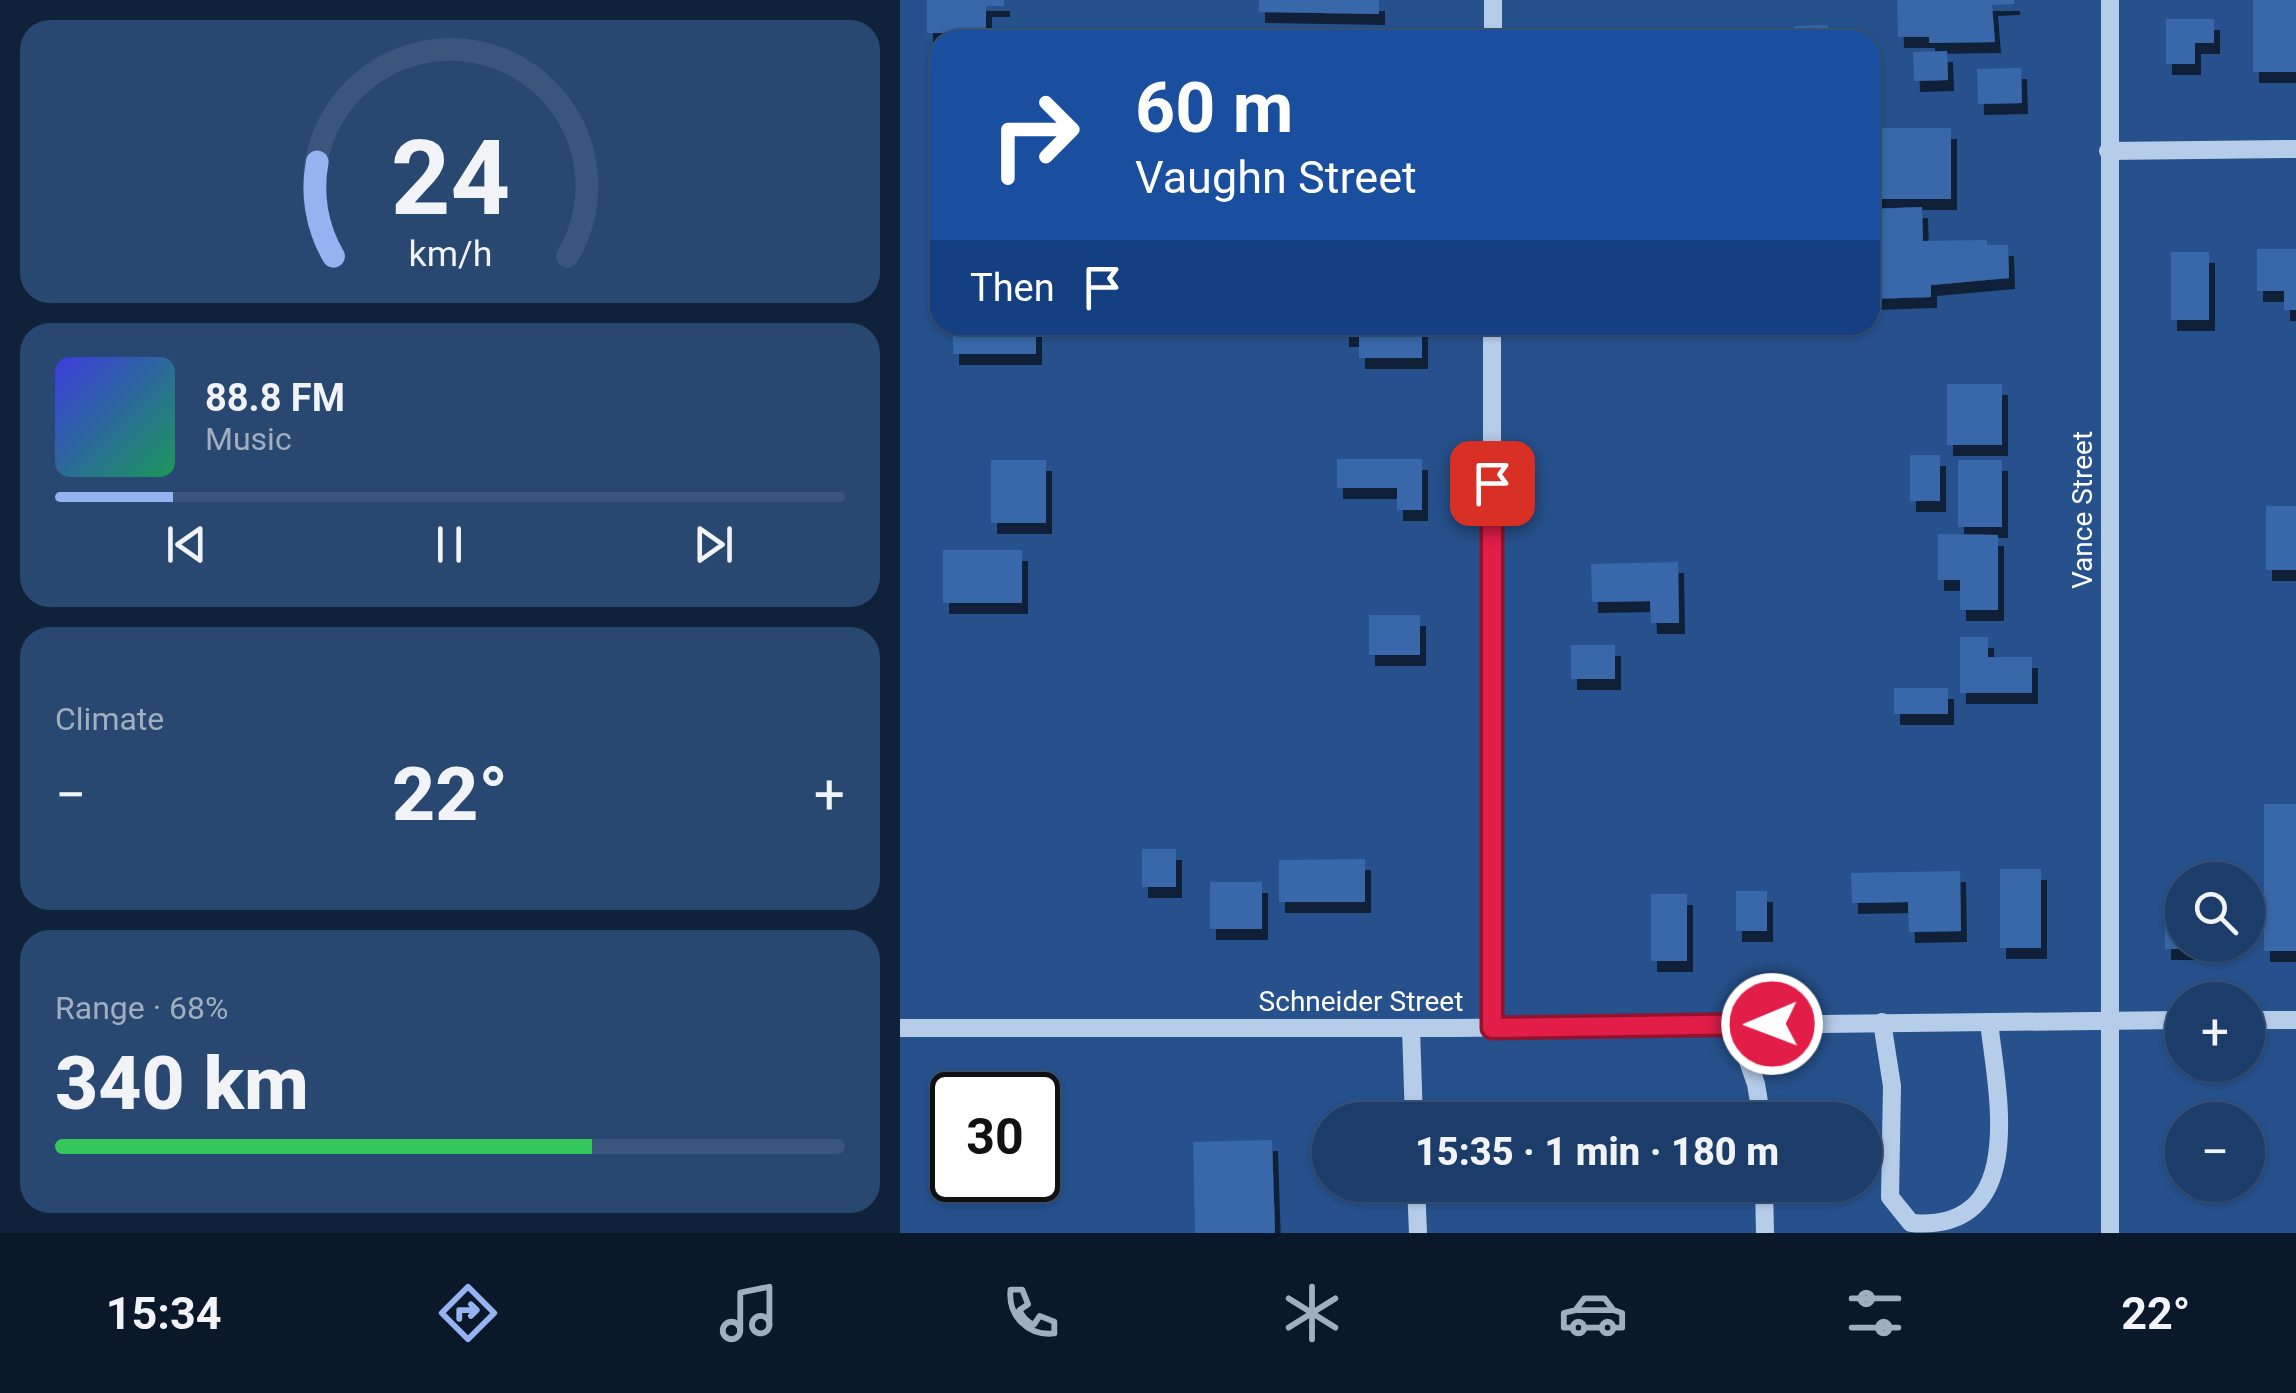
<!DOCTYPE html>
<html lang="en">
<head>
<meta charset="utf-8">
<style>
  :root { --surface:#1c3d69; --page:#294871; --text:#f1f3f6; --muted:#a0aec0; --line:#3a567d; --accent:#95b2f1 }
  body { margin:0; font-family:Roboto,sans-serif; background:var(--page); color:var(--text); height:100vh; display:flex; flex-direction:column; font-size:38px; white-space:nowrap }
  * { box-sizing:border-box; margin:0 }
  p { font-size:32px; color:var(--muted) }
  .icon { flex:none; width:55px; height:55px; fill:none; stroke:currentColor; stroke-width:2; stroke-linecap:round; stroke-linejoin:round }
  .map { position:relative; flex:1; overflow:hidden }
  .details { display:flex; flex-direction:column; gap:20px; padding:20px; background:#0f223a; width:900px }
  .details>* { flex:none }
  .banner { position:absolute; left:30px; top:30px; width:950px; height:305px; border-radius:30px; box-shadow:0 2px 8px #0004,0 0 0 2px var(--line); background:#1a4fa0; color:#fff; overflow:hidden }
  .tools { position:absolute; left:1265px; top:862px; display:grid; gap:20px }
  .tools a { display:grid; place-items:center; width:100px; height:100px; border-radius:50%; background:var(--surface); box-shadow:0 2px 8px #0004,0 0 0 2px var(--line); font-size:50px }
  .speed { position:absolute; left:30px; top:1072px; display:flex; gap:20px; font-size:50px; font-weight:700; text-align:center }
  .speed>* { display:grid; place-content:center; width:130px; height:130px; border-radius:50%; background:var(--surface); box-shadow:0 2px 8px #0004,0 0 0 2px var(--line); line-height:1 }
  .speed .limit { border:5px solid #111; border-radius:15px; background:#fff; color:#111 }
  .pin { position:absolute; display:grid; place-items:center; width:85px; height:85px; color:#fff; margin:-42px; border-radius:20px; box-shadow:0 5px 15px #0006 }
  .me { position:absolute; width:110px; margin:-55px; rotate:269deg; stroke-linejoin:round; filter:drop-shadow(0 0 8px #0008) }
  .turn { display:flex; align-items:center; gap:35px; height:210px; padding:0 40px; font-size:45px }
  .turn .icon { width:130px; height:130px; stroke-width:2.5 }
  .turn b { display:block; font-size:70px; line-height:85px }
  .then { display:flex; align-items:center; height:95px; padding:0 40px; background:#0003; gap:20px; font-size:38px }
  .big { font-size:75px; font-weight:800; line-height:1.1 }
  .details .card { flex:1; display:flex; flex-direction:column; justify-content:center; gap:15px; min-width:0; padding:0 35px; border-radius:30px; background:var(--page) }
  .details .dial { align-items:center; gap:0 }
  .dial svg { height:260px; overflow:visible; fill:none; stroke:var(--line); stroke-width:7; stroke-linecap:round; text-anchor:middle }
  .dial text { fill:var(--text); stroke:none }
  .song { display:flex; align-items:center; gap:30px }
  .cover { width:120px; height:120px; border-radius:15px; background:linear-gradient(135deg,hsl(240 70% 55%),hsl(150 70% 35%)) }
  .played { height:10px; border-radius:5px; background:linear-gradient(90deg,var(--accent) 15%,var(--line) 15%) }
  .keys { display:flex; justify-content:space-around; direction:ltr }
  .heat { display:flex; justify-content:space-between; align-items:center; font-size:55px; direction:ltr }
  .charge { height:15px; border-radius:8px; background:linear-gradient(90deg,#34c759 68%,var(--line) 0) }
  .trip { position:absolute; left:412px; top:1102px; width:570px; height:100px; border-radius:50px; background:var(--surface); box-shadow:0 2px 8px #0004,0 0 0 2px var(--line); font-weight:800; line-height:100px; text-align:center }
  .dock { display:flex; height:160px; justify-content:space-around; align-items:center; background:#0b182a; color:var(--muted) }
  .dock .icon { width:70px; height:70px }
  .dock .active { color:var(--accent) }
  .dock b { font-size:45px; color:var(--text) }
  main { display:flex; flex:1; min-height:0 }
  .map>svg:first-child { display:block }
  .building { fill:#3768a9; filter:url(#shadow) }
  .lines { fill:none; stroke-linecap:round; stroke-linejoin:round }
  .minor { stroke:#b6cdea; stroke-width:18 }
  .route-casing { stroke:#92132f; stroke-width:25 }
  .route { stroke:#e11d48; stroke-width:18 }
  .labels { text-anchor:middle; dominant-baseline:central; stroke-width:10; stroke-linejoin:round; paint-order:stroke }
  .street-label { font-size:28px; fill:#fff; stroke:#26518c }
</style>
</head>
<body>
<main>
<section class="details">
<div class="card dial"><svg viewBox="0 0 100 80">
<path d="M14 69A42 42 0 1 1 86 69"/>
<path d="M14 69A42 42 0 0 1 9 40" stroke="#95b2f1"/>
<text x="50" y="56" font-size="32" font-weight="700">24</text>
<text x="50" y="72" font-size="11">km/h</text>
</svg></div>
<div class="card">
<div class="song"><i class="cover"></i><div><b>88.8 FM</b><p>Music</p></div></div>
<div class="played"></div>
<div class="keys"><svg class="icon" aria-label="previous" viewBox="0 0 24 24"><path d="M18 5L8 12l10 7zM5 5v14"/></svg><svg class="icon" aria-label="pause" viewBox="0 0 24 24"><path d="M8 5v14M16 5v14"/></svg><svg class="icon" aria-label="next" viewBox="0 0 24 24"><path d="M6 5l10 7-10 7zM19 5v14"/></svg></div>
</div>
<div class="card"><p>Climate</p>
<div class="heat"><a>−</a><b class="big">22°</b><a>+</a></div>
</div>
<div class="card"><p>Range · 68%</p><b class="big">340 km</b><div class="charge"></div></div>
</section>
<div class="map">
<svg width="1396" height="1233" viewBox="0 0 1396 1233">
  <defs>
    <filter id="shadow"><feDropShadow dx="6" dy="11" stdDeviation="0" flood-color="#0009"/></filter>
  </defs>
  <rect width="100%" height="100%" fill="#26518c"/>
  <g class="building">
    <path d="M 27,0 L 104,0 L 104,6 L 86,6 L 86,33 L 27,33 Z"/>
    <path d="M 359,0 L 479,0 L 479,14 L 359,12 Z"/>
    <path d="M 997,0 L 1114,0 L 1114,4 L 1092,5 L 1095,42 L 1029,43 L 1029,37 L 998,37 Z"/>
    <rect x="1353" y="0" width="43" height="72"/>
    <path d="M 1266,19 L 1314,19 L 1314,43 L 1295,43 L 1295,64 L 1266,64 Z"/>
    <path d="M 928,25 L 929,40 L 895,40 L 894,26 Z"/>
    <path d="M 1047,51 L 1048,80 L 1014,81 L 1013,52 Z"/>
    <path d="M 1121,68 L 1122,103 L 1078,104 L 1077,69 Z"/>
    <rect x="970" y="128" width="81" height="71"/>
    <path d="M 1022,207 L 1023,241 L 1087,240 L 1087,245 L 1108,245 L 1109,278 L 1031,285 L 1031,297 L 970,299 L 970,209 Z"/>
    <path d="M 1357,249 L 1396,249 L 1396,310 L 1384,310 L 1384,291 L 1357,291 Z"/>
    <rect x="1271" y="252" width="38" height="68"/>
    <rect x="53" y="325" width="83" height="29"/>
    <path d="M 443,325 L 522,325 L 522,358 L 459,358 L 459,336 L 443,336 Z"/>
    <rect x="1047" y="384" width="55" height="61"/>
    <rect x="1010" y="455" width="30" height="46"/>
    <path d="M 437,459 L 522,459 L 522,510 L 497,510 L 497,488 L 437,488 Z"/>
    <rect x="91" y="460" width="55" height="63"/>
    <rect x="1058" y="460" width="44" height="67"/>
    <rect x="1366" y="506" width="30" height="64"/>
    <path d="M 1038,534 L 1098,535 L 1098,610 L 1060,610 L 1060,580 L 1038,580 Z"/>
    <rect x="43" y="550" width="79" height="53"/>
    <path d="M 778,562 L 779,623 L 751,623 L 750,601 L 692,602 L 691,564 Z"/>
    <rect x="469" y="615" width="51" height="40"/>
    <path d="M 1060,637 L 1088,637 L 1088,657 L 1132,657 L 1132,693 L 1060,693 Z"/>
    <rect x="671" y="645" width="44" height="34"/>
    <rect x="994" y="688" width="54" height="26"/>
    <rect x="1364" y="804" width="32" height="147"/>
    <rect x="242" y="849" width="34" height="38"/>
    <path d="M 465,859 L 465,902 L 379,902 L 379,860 Z"/>
    <rect x="1100" y="869" width="41" height="79"/>
    <path d="M 1060,871 L 1061,931 L 1009,932 L 1008,902 L 952,903 L 951,873 Z"/>
    <rect x="310" y="882" width="52" height="47"/>
    <rect x="836" y="891" width="31" height="40"/>
    <rect x="751" y="894" width="36" height="67"/>
    <path d="M 1265,903 L 1282,903 L 1282,945 L 1331,945 L 1331,949 L 1265,949 Z"/>
    <path d="M 372,1140 L 375,1233 L 295,1233 L 293,1142 Z"/>
  </g>
  <g class="lines">
    <g class="minor">
      <path d="M 1210,0 L 1210,1233"/>
      <path d="M 593,40 L 593,0"/>
      <path d="M 1208,151 L 1396,149"/>
      <path d="M 1348,1020 L 1396,1020"/>
      <path d="M 982,1022 L 992,1086 L 990,1197 L 1011,1223 C 1131,1233 1096,1088 1089,1022"/>
      <path d="M 835,1024 L 856,1084 L 862,1120"/>
      <path d="M 0,1028 L 553,1028 L 1282,1020"/>
      <path d="M 511,1028 L 514,1120"/>
      <path d="M 592,1028 L 592,325"/>
      <path d="M 516,1185 L 518,1233"/>
      <path d="M 864,1185 L 865,1233"/>
    </g>
  </g>
  <g class="lines">
    <defs>
      <path id="route" d="M 592,483 L 592,1028 L 872,1024"/>
    </defs>
    <use href="#route" class="route-casing"/>
    <use href="#route" class="route"/>
  </g>
  <g class="labels">
    <g class="street-label">
      <text transform="translate(1182 510) rotate(-90)">Vance Street</text>
      <text x="461" y="1001">Schneider Street</text>
    </g>
  </g>
</svg>
<div class="tools">
<a><svg class="icon" aria-label="search" viewBox="0 0 24 24"><circle cx="10" cy="10" r="6"/><path d="M15 15l6 6"/></svg></a>
<a>+</a>
<a>−</a>
</div>
<div class="speed"><div class="limit">30</div></div>
<div class="pin" style="left:592px;top:483px;background:#d93025"><svg class="icon" aria-label="arrive" viewBox="0 0 24 24"><path d="M6 21V4h12l-3 4 3 4H6"/></svg></div>
<svg class="me" style="left:872px;top:1024px" viewBox="-20 -20 40 40"><circle r="17" fill="#e11d48" stroke="#fff" stroke-width="3"/><path d="M0-11L8 9 0 5-8 9z" fill="#fff"/></svg>
<div class="trip">15:35 · 1 min · 180 m</div>
<div class="banner">
<div class="turn"><svg class="icon" aria-label="right" viewBox="0 0 24 24"><path d="M7 20v-9h11M14 6l5 5-5 5"/></svg><div><b>60 m</b>Vaughn Street</div></div>
<div class="then">Then<svg class="icon" aria-label="arrive" viewBox="0 0 24 24"><path d="M6 21V4h12l-3 4 3 4H6"/></svg></div>
</div>
</div>
</main>
<nav class="dock">
<b>15:34</b>
<svg class="icon active" aria-label="directions" viewBox="0 0 24 24"><path d="M12 3l9 9-9 9-9-9zM9 14v-3h6M13 9l2 2-2 2"/></svg>
<svg class="icon" aria-label="music" viewBox="0 0 24 24"><path d="M9 18V5l10-2v13"/><circle cx="6" cy="18" r="3"/><circle cx="16" cy="16" r="3"/></svg>
<svg class="icon" aria-label="phone" viewBox="0 0 24 24"><path d="M5 4h4l2 5-3 2q2 4 5 5l2-3 5 2v4C11 20 4 13 5 4z"/></svg>
<svg class="icon" aria-label="climate" viewBox="0 0 24 24"><path d="M12 3v18M4 7l16 10M4 17L20 7"/></svg>
<svg class="icon" aria-label="car" viewBox="0 0 24 24"><path d="M5 17H2v-5l4-1 3-4h7l3 4 3 1v5h-3M9 17h6M6 11h13"/><circle cx="7" cy="17" r="2"/><circle cx="17" cy="17" r="2"/></svg>
<svg class="icon" aria-label="filters" viewBox="0 0 24 24"><path d="M4 7h16M4 17h16"/><circle cx="9" cy="7" r="2"/><circle cx="15" cy="17" r="2"/></svg>
<b>22°</b>
</nav>
</body>
</html>
